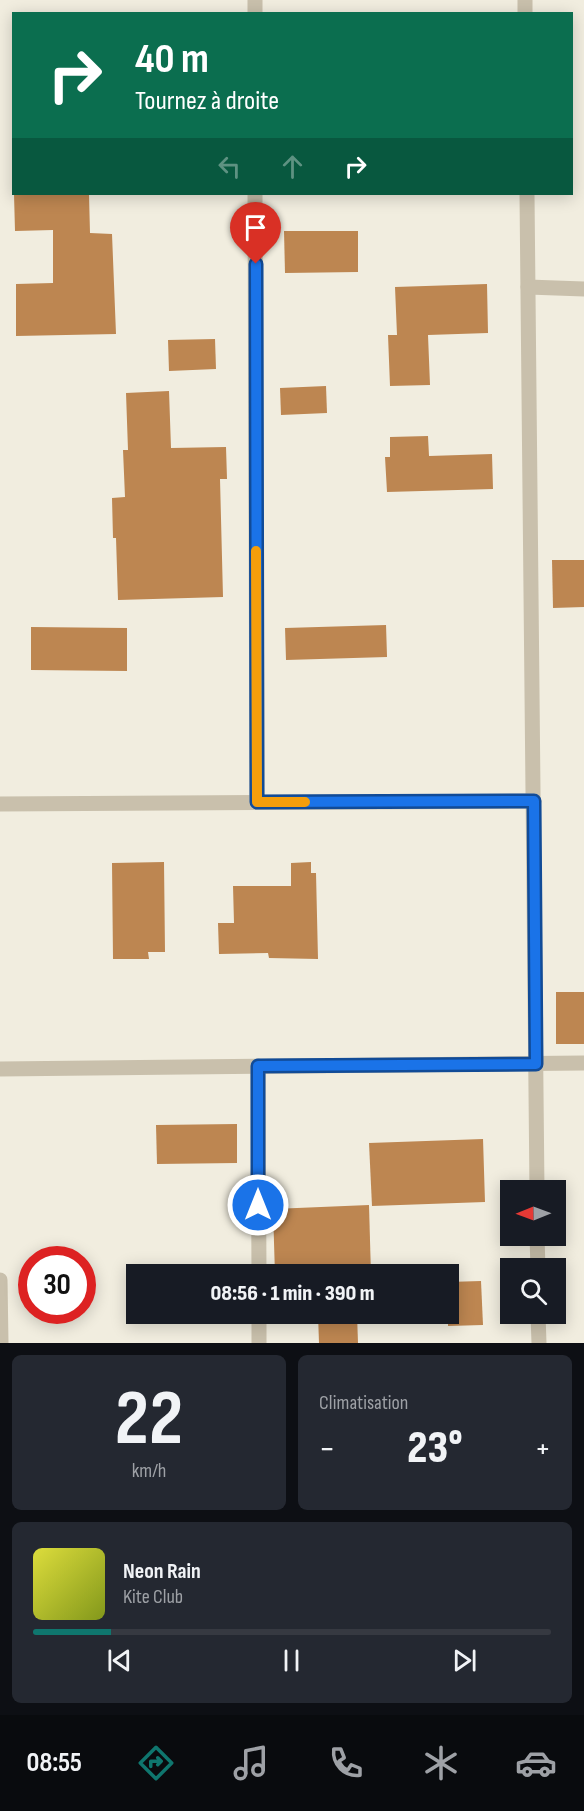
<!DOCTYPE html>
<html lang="fr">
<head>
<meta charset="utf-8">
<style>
  :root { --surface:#171b24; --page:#242831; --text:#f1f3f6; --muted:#9ea1a6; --line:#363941; --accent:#0f766e }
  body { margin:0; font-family:"Sofia Sans Condensed",sans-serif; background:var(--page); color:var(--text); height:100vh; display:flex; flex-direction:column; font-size:22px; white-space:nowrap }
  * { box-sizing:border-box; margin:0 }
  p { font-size:20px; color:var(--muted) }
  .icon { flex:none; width:33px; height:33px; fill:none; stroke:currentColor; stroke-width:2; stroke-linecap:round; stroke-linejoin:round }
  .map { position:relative; height:1343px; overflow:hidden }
  .details { display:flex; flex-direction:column; gap:12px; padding:12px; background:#0d0f14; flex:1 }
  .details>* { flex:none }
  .guide { position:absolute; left:12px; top:12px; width:561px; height:183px; border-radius:0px; box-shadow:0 3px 15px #0003; background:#0b6e4f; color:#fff; overflow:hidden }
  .needle { width:39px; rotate:269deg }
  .fabs { position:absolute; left:500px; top:1180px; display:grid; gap:12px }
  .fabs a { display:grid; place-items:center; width:66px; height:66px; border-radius:0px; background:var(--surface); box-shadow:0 3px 15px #0003; font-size:30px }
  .speed { position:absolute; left:18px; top:1246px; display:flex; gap:12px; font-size:30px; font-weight:700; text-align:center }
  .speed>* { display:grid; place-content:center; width:78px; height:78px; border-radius:50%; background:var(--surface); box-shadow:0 3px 15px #0003; line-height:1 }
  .speed .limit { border:9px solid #d22; background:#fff; color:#111 }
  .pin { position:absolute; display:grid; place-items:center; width:51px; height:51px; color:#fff; margin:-62px -26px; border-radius:50% 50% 50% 0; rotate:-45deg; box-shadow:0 0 6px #0007 }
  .pin .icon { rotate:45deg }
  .me { position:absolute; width:66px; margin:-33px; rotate:0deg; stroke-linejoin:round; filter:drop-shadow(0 0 4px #0008) }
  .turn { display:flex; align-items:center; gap:21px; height:126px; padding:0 24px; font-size:27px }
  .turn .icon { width:78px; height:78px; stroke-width:2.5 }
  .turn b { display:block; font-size:42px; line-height:51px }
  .lanes { display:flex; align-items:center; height:57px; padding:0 24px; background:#0003; justify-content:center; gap:30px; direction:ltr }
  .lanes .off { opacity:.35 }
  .big { font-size:45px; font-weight:800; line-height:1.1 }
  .details .card { flex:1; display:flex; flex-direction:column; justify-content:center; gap:9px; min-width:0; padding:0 21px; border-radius:9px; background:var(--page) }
  .details .dial { align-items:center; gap:0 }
  .dial b { font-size:78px; line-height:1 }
  .song { display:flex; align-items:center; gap:18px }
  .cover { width:72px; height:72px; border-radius:9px; background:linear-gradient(135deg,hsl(60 70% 55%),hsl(70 70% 35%)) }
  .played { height:6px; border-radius:3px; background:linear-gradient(90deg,var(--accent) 15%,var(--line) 15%) }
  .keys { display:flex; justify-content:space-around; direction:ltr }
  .heat { display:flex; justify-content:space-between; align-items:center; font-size:33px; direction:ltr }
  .details .tiles { flex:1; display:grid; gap:12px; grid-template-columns:1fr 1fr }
  .card:last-child { grid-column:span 2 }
  .trip { position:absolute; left:126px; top:1264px; width:333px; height:60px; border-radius:0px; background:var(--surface); box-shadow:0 3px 15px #0003; font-weight:800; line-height:60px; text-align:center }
  .tab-bar { display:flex; height:96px; justify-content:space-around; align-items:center; background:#090b0e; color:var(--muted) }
  .tab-bar .icon { width:42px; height:42px }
  .tab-bar .on { color:var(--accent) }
  .tab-bar b { font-size:27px; color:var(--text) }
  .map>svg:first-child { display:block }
  .building { fill:#bd8651 }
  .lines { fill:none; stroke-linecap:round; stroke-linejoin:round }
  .minor { stroke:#c9c0ac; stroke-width:15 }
  .route-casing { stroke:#114b97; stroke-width:15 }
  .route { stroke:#1a73e8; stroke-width:10 }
  .slow { stroke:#f59e0b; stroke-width:10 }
</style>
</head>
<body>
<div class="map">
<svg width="584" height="1343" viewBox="0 0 584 1343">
  <rect width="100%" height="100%" fill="#f1eddf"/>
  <g class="building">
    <path d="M 14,194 L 89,194 L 90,233 L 112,234 L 116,334 L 16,336 L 16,284 L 53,283 L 53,230 L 15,231 Z"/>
    <path d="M 284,231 L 358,231 L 358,272 L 285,273 Z"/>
    <path d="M 487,284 L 488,333 L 428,335 L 430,385 L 390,386 L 388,335 L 397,335 L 395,287 Z"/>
    <path d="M 215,339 L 216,369 L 169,371 L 168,340 Z"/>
    <path d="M 326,386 L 327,413 L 281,415 L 280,388 Z"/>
    <path d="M 169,391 L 171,448 L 226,447 L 227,479 L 220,479 L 223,597 L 118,600 L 116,538 L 113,538 L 112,498 L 125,497 L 123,450 L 128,450 L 126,393 Z"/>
    <path d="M 428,436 L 429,456 L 492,454 L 493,489 L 387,492 L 385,457 L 390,457 L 390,437 Z"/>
    <path d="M 552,560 L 584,560 L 584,607 L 553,608 Z"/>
    <path d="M 386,625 L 387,657 L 286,660 L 285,628 Z"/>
    <path d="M 31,627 L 127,628 L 127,671 L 31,670 Z"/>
    <path d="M 164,862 L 165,952 L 148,952 L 149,959 L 113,959 L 112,863 Z"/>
    <path d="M 311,862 L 311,873 L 316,873 L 318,959 L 269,958 L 268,953 L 219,954 L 218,923 L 234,923 L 233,886 L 291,886 L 291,863 Z"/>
    <rect x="556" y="992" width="28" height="52"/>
    <path d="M 237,1124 L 237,1163 L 157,1164 L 156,1125 Z"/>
    <path d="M 483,1139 L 485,1202 L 372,1206 L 369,1143 Z"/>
    <path d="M 369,1205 L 371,1275 L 275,1275 L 273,1209 Z"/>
    <path d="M 481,1281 L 483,1325 L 448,1326 L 448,1282 Z"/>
    <path d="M 318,1314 L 357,1314 L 358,1343 L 319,1343 Z"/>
  </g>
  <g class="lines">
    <g class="minor">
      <path d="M 255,0 L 255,14"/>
      <path d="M 525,0 L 525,14"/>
      <path d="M 255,194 L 257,802"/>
      <path d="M 527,194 L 537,1191"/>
      <path d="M 528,287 L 584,289"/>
      <path d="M 0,804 L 534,801"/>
      <path d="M 258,1066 L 259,1275"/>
      <path d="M 0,1069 L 584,1063"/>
      <path d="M 537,1236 L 538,1269"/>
      <path d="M 0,1280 L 1,1343"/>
      <path d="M 259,1314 L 259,1343"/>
      <path d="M 538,1314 L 539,1343"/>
    </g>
  </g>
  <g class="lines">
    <defs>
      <path id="route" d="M 256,264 L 257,802 L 534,801 L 536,1064 L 258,1066 L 258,1205"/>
    </defs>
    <use href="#route" class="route-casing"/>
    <use href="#route" class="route"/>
    <path class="slow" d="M 256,551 L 257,802 L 305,802"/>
  </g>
</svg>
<div class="fabs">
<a><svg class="needle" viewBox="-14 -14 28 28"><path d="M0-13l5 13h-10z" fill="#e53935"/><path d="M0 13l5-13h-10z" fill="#9ea1a6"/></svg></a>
<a><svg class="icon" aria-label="search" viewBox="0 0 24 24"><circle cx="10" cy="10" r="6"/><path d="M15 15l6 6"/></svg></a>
</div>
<div class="speed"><div class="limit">30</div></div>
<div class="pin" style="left:256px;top:264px;background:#d93025"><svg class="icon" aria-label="arrive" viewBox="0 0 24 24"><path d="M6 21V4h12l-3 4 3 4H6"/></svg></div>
<svg class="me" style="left:258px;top:1205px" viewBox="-20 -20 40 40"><circle r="17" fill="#1a73e8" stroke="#fff" stroke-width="3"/><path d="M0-11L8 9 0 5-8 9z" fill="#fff"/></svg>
<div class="trip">08:56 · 1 min · 390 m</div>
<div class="guide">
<div class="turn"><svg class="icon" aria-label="right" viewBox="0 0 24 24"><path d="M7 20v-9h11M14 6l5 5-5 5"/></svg><div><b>40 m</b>Tournez à droite</div></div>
<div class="lanes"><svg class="icon off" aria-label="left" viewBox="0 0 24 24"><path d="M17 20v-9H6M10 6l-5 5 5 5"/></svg><svg class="icon off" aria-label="ahead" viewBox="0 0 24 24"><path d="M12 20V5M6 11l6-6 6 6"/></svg><svg class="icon" aria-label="right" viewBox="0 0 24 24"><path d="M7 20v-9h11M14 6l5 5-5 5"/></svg></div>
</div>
</div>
<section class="details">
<div class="tiles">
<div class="card dial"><b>22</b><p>km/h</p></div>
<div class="card"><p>Climatisation</p>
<div class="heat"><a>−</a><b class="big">23°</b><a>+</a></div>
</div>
<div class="card">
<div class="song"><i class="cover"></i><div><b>Neon Rain</b><p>Kite Club</p></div></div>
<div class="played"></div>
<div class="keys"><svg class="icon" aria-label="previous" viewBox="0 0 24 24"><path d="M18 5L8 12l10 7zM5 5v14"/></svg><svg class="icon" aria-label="pause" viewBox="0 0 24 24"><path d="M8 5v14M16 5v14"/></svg><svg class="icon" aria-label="next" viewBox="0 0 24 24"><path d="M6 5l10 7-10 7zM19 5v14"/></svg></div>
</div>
</div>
</section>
<nav class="tab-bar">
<b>08:55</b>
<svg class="icon on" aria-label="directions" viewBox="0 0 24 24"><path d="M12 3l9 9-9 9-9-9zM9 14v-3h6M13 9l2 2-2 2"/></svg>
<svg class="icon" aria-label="music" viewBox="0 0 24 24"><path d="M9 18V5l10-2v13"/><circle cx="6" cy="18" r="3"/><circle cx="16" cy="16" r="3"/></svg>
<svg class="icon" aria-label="phone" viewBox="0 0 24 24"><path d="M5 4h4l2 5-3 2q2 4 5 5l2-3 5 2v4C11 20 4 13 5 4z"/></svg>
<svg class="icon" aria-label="climate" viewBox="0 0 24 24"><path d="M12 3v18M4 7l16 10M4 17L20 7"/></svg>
<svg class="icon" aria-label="car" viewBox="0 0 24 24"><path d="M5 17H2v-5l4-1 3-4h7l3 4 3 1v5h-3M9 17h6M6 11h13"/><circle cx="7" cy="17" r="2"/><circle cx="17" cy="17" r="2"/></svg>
</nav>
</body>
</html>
